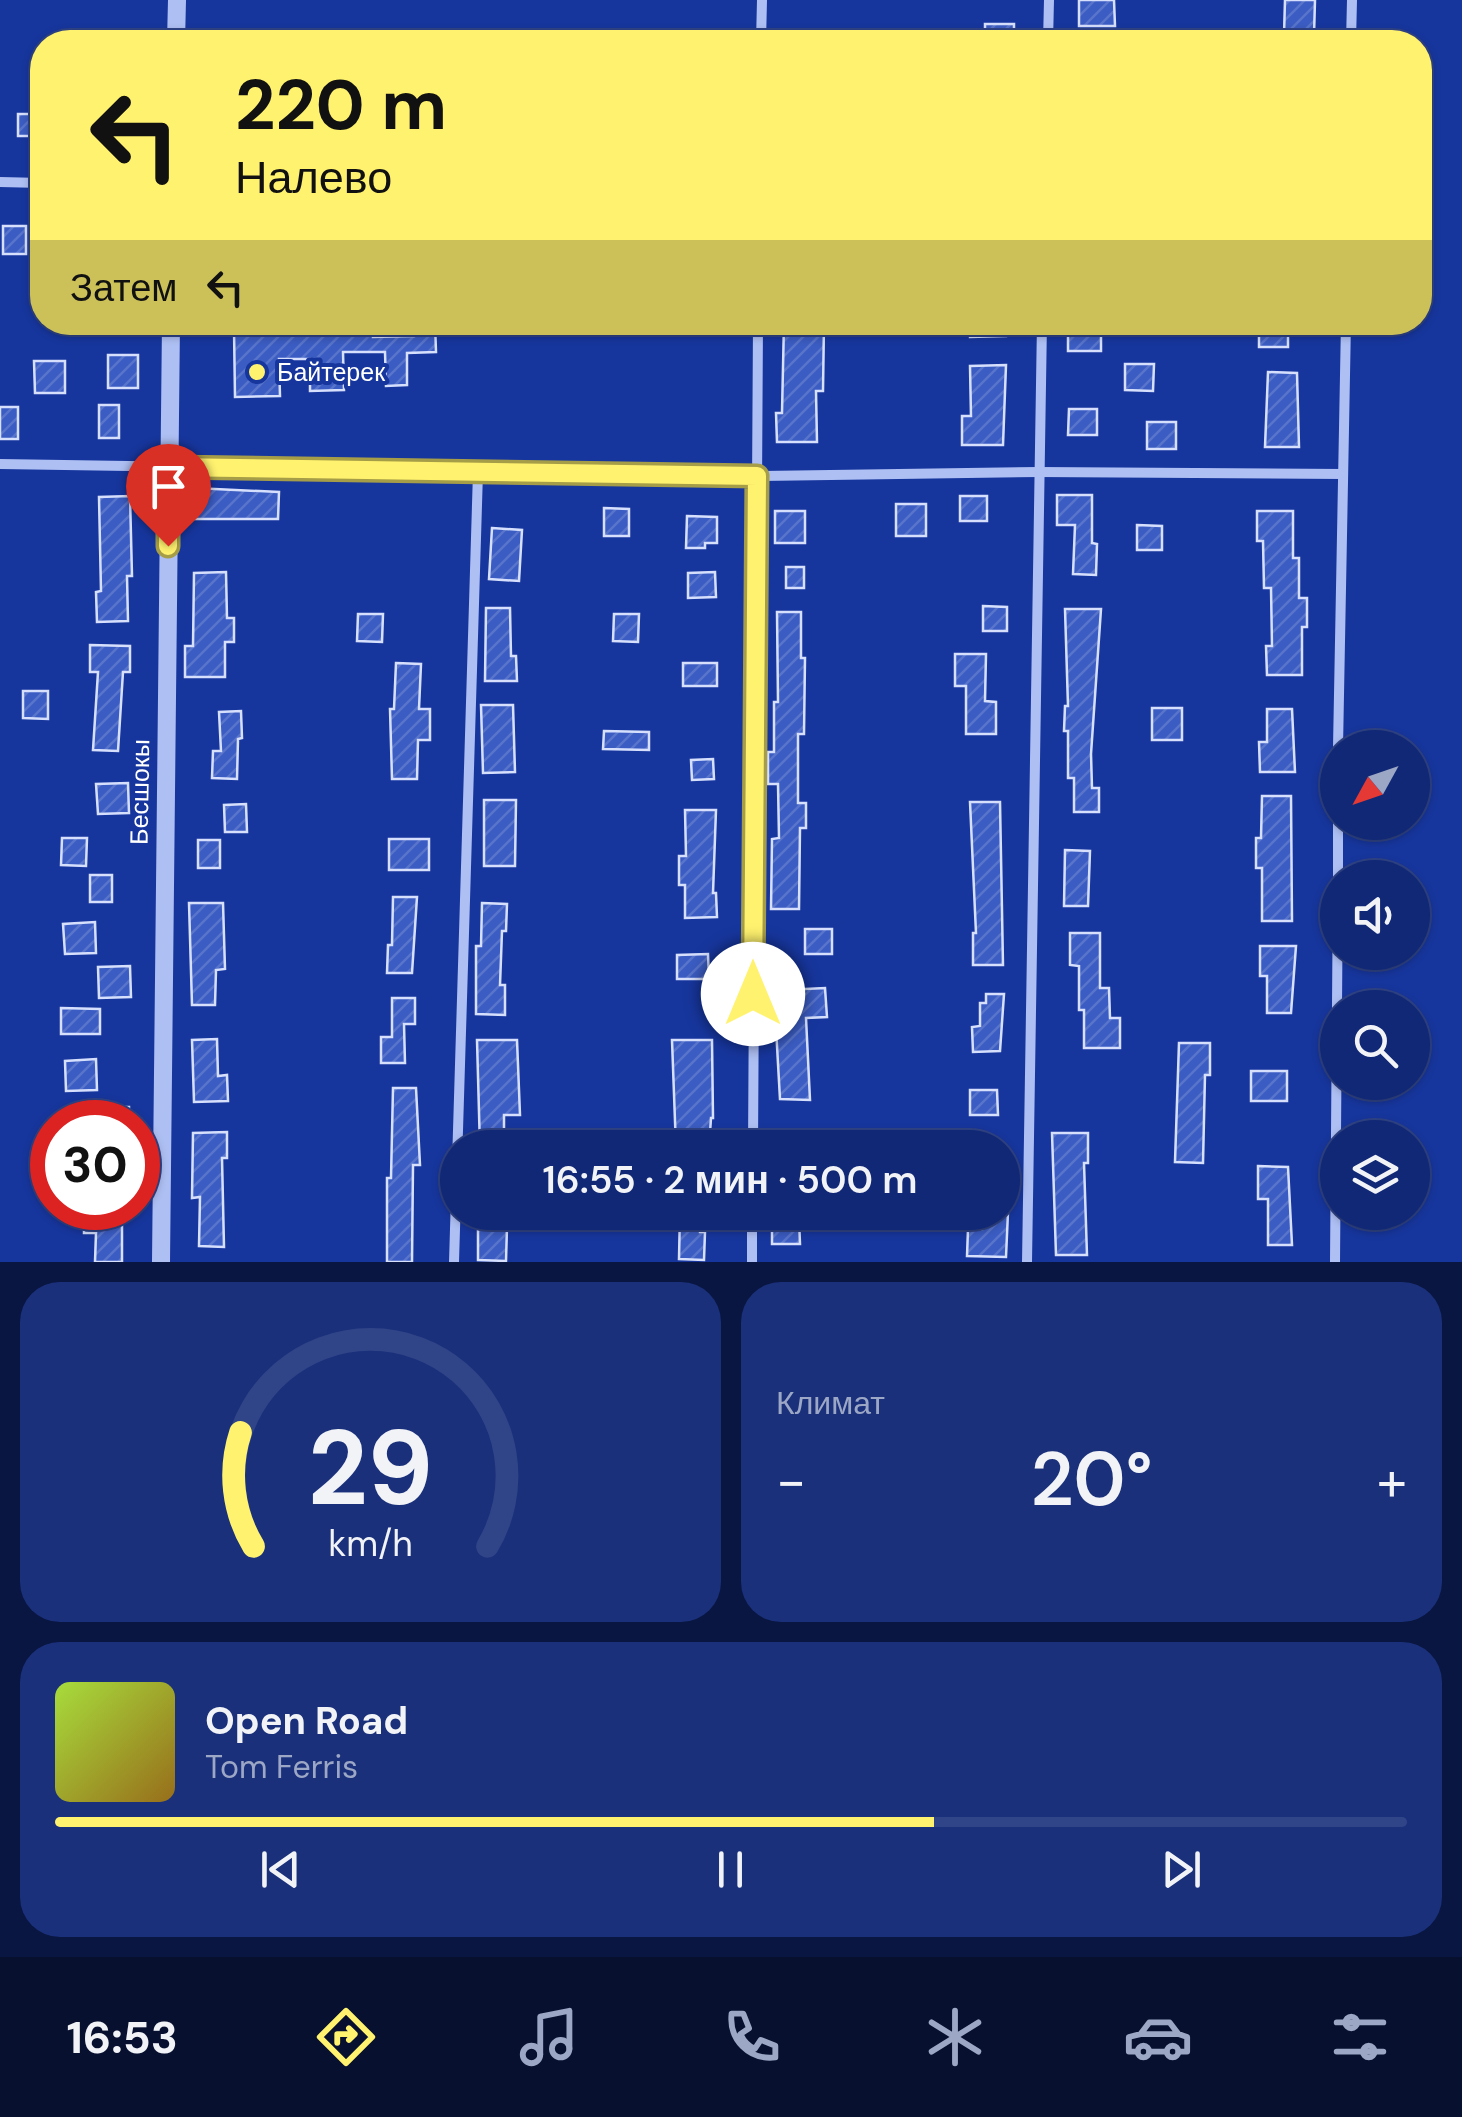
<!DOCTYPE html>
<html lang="ru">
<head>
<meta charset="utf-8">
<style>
  :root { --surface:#112876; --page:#1a307b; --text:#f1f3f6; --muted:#9ca6c5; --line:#304488; --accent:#fff26f }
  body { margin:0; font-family:"DM Sans",sans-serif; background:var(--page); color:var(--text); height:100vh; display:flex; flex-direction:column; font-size:38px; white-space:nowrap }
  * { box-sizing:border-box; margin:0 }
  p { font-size:32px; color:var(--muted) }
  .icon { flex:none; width:55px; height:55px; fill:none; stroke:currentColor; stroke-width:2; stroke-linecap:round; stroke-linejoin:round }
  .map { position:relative; height:1262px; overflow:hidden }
  .sheet { display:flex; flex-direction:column; gap:20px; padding:20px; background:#091641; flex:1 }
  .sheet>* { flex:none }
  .banner { position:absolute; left:30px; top:30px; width:1402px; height:305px; border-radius:40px; box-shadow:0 2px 8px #0004,0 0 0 2px var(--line); background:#fff26f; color:#111; overflow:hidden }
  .needle { width:65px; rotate:230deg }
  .buttons { position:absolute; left:1320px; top:730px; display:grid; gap:20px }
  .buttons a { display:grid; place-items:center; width:110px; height:110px; border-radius:50%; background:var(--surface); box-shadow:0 2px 8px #0004,0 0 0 2px var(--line); font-size:50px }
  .speed { position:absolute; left:30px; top:1100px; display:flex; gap:20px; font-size:50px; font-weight:700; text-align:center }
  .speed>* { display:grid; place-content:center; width:130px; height:130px; border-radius:50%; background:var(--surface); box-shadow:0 2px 8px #0004,0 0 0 2px var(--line); line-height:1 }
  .speed .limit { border:15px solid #d22; background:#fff; color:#111 }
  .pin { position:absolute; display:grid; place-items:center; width:85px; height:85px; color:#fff; margin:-102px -42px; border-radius:50% 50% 50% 0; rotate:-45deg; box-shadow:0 0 10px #0007 }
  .pin .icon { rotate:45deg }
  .me { position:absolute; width:110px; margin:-55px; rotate:0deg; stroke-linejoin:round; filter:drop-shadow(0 0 8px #0008) }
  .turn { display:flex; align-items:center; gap:35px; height:210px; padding:0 40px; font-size:45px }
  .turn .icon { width:130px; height:130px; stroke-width:2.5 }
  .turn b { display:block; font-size:70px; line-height:85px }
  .then { display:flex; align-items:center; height:95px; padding:0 40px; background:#0003; gap:20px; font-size:38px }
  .big { font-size:75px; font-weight:600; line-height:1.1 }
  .sheet .tile { flex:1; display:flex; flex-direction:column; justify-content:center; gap:15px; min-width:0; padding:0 35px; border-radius:40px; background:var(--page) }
  .sheet .dial { align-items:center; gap:0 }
  .dial svg { height:260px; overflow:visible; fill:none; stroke:var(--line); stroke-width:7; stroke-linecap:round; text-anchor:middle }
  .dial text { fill:var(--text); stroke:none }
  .song { display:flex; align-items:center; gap:30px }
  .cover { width:120px; height:120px; border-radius:15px; background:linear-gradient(135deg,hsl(80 70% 55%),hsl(40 70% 35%)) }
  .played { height:10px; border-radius:5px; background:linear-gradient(90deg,var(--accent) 65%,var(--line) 65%) }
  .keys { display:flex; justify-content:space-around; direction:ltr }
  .heat { display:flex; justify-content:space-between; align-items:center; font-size:55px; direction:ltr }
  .sheet .tiles { flex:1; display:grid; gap:20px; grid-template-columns:1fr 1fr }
  .tile:last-child { grid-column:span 2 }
  .trip { position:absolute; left:440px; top:1130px; width:580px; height:100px; border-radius:50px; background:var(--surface); box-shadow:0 2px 8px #0004,0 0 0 2px var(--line); font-weight:600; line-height:100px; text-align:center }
  .tab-bar { display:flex; height:160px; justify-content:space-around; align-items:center; background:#07102f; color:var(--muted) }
  .tab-bar .icon { width:70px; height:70px }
  .tab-bar .current { color:var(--accent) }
  .tab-bar b { font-size:45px; color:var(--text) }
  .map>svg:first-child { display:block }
  .building { fill:url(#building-hatch); stroke:#d6e0fd; stroke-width:2.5 }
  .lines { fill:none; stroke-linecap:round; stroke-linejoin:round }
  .minor { stroke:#aebff3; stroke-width:10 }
  .tertiary { stroke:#aebff3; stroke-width:18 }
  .route-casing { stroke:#a69d48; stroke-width:25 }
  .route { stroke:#fff26f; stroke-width:18 }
  .poi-dot { fill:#fff26f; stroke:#17369d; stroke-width:4 }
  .labels { text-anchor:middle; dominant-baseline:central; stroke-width:8; stroke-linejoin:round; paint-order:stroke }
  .poi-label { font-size:25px; fill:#fff; stroke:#17369d; text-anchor:start }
  .street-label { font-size:25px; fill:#fff; stroke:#17369d }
</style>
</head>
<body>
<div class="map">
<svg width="1462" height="1262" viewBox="0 0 1462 1262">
  <defs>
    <pattern id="building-hatch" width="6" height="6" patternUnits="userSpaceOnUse" patternTransform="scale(2.5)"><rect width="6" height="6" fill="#3b5cc2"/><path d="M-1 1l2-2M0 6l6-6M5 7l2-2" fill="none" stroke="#5874cb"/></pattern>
  </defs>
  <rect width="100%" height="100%" fill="#17369d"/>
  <g class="building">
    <path d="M 1079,0 L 1114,0 L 1115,26 L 1079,26 Z"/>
    <path d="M 1285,0 L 1315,0 L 1314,36 L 1284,35 Z"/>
    <rect x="985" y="24" width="29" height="18"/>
    <rect x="18" y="114" width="21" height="22"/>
    <rect x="3" y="226" width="23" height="28"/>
    <path d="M 263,322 L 305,322 L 305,326 L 373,322 L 373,337 L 414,336 L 414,322 L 435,322 L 436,352 L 407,353 L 407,385 L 386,386 L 385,352 L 343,352 L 344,390 L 310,391 L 310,359 L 279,359 L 280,396 L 235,397 L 234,329 L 263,329 Z"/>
    <path d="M 784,322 L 824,322 L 823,391 L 816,391 L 817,442 L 777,442 L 776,413 L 782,413 Z"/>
    <path d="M 969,322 L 1006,322 L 1006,336 L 970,337 Z"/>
    <rect x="1068" y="322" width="33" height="29"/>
    <rect x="1259" y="322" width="29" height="25"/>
    <rect x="108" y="355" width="30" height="33"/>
    <path d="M 34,361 L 65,361 L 65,393 L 35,393 Z"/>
    <path d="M 1125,364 L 1154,364 L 1153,391 L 1125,390 Z"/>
    <path d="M 1006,365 L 1003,445 L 962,445 L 962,416 L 971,416 L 970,366 Z"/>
    <path d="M 1268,372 L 1297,373 L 1299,447 L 1265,447 Z"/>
    <rect x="99" y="405" width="20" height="33"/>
    <rect x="0" y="407" width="18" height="32"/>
    <path d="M 1069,409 L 1097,409 L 1097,435 L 1068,435 Z"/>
    <rect x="1147" y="422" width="29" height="27"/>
    <path d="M 194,488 L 279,492 L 278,519 L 195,519 Z"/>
    <path d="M 1057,495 L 1092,495 L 1092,543 L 1097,544 L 1096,575 L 1073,574 L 1075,525 L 1057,525 Z"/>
    <path d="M 130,496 L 132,576 L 127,576 L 128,621 L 97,622 L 96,592 L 101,591 L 99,497 Z"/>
    <rect x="960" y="496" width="27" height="25"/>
    <rect x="896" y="504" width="30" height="32"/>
    <path d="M 604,508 L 629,509 L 629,536 L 604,536 Z"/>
    <rect x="775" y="511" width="30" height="32"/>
    <path d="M 1257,511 L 1293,511 L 1293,558 L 1299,558 L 1299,598 L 1307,598 L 1307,627 L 1302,627 L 1302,675 L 1267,675 L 1266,646 L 1272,646 L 1271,588 L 1264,588 L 1263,541 L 1257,541 Z"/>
    <path d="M 687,516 L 717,517 L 717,543 L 705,543 L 705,548 L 686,548 Z"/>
    <path d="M 1137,525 L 1162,526 L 1162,550 L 1137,550 Z"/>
    <path d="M 492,528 L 522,530 L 519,581 L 489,579 Z"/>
    <rect x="786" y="567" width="18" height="21"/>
    <path d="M 226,572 L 227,618 L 234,618 L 234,642 L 225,642 L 225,677 L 185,677 L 185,646 L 193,646 L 194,573 Z"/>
    <path d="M 715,572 L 716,597 L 688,598 L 688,573 Z"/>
    <path d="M 983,606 L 1007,607 L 1007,631 L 983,631 Z"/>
    <path d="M 486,608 L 510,608 L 511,656 L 516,656 L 517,681 L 485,681 Z"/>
    <path d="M 1065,609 L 1101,609 L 1091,754 L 1092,788 L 1099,788 L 1099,812 L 1074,812 L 1074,778 L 1068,778 L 1068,731 L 1064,731 L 1065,706 L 1068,706 Z"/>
    <path d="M 777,612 L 801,612 L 801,658 L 805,658 L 804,734 L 798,734 L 798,803 L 806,803 L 806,828 L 800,828 L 799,909 L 771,909 L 772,839 L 779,838 L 778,784 L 768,784 L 768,752 L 774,752 L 774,702 L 778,702 Z"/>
    <path d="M 358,614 L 383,614 L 382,642 L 357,641 Z"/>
    <path d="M 614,614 L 639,614 L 638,642 L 613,641 Z"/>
    <path d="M 90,645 L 130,646 L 130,672 L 123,672 L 118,751 L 93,750 L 98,672 L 90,672 Z"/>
    <path d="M 955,654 L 986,654 L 985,701 L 996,702 L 996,734 L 966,734 L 966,686 L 955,686 Z"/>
    <path d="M 396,663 L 421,664 L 419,709 L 430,709 L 430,740 L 418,740 L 417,779 L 392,779 L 390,709 L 394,709 Z"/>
    <rect x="683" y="663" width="34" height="23"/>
    <path d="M 23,691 L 48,691 L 48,719 L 23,718 Z"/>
    <path d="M 481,705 L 513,705 L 515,772 L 483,773 Z"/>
    <rect x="1152" y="708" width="30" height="32"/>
    <path d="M 1267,709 L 1292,709 L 1295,772 L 1260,772 L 1259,742 L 1267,742 Z"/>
    <path d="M 241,711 L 242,738 L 238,739 L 237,779 L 212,778 L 213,751 L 221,751 L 219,712 Z"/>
    <path d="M 604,731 L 649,732 L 649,750 L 603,749 Z"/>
    <path d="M 713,759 L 714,779 L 692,780 L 691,760 Z"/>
    <path d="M 128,783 L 129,813 L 98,814 L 96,784 Z"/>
    <path d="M 1262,796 L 1291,796 L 1292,921 L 1262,921 L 1262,868 L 1256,868 L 1256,838 L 1261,838 Z"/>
    <path d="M 484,800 L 516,800 L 515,866 L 484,866 Z"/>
    <path d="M 970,802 L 1000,802 L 1003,965 L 973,965 L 973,933 L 976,933 Z"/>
    <path d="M 246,804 L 247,832 L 225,832 L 224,805 Z"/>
    <path d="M 685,810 L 716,810 L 713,893 L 716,893 L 717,917 L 685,918 L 685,885 L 679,885 L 679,856 L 686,856 Z"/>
    <path d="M 62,838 L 87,838 L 86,866 L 61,865 Z"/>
    <rect x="389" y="839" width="40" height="31"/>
    <rect x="198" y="840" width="22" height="28"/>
    <path d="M 1065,850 L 1090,851 L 1088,906 L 1064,906 Z"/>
    <rect x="90" y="875" width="22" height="27"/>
    <path d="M 393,897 L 417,897 L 412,973 L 387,973 L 388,945 L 392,945 Z"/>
    <path d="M 189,903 L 223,903 L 225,969 L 216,970 L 215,1005 L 192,1005 Z"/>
    <path d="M 482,903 L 507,904 L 506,931 L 502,931 L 500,985 L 505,985 L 505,1015 L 476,1014 L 476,946 L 481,946 Z"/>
    <path d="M 95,922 L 96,953 L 65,954 L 63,924 Z"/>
    <rect x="805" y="929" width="27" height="25"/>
    <path d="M 1070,933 L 1100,933 L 1100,988 L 1109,988 L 1110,1018 L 1120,1018 L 1120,1048 L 1084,1048 L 1084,1010 L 1079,1010 L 1079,966 L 1070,965 Z"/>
    <path d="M 1260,946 L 1296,946 L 1291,1013 L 1267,1013 L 1267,976 L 1260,976 Z"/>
    <path d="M 708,954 L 709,979 L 677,979 L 677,955 Z"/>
    <path d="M 130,966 L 131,997 L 99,998 L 98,967 Z"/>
    <path d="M 825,988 L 827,1017 L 806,1018 L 810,1100 L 780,1099 L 776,1028 L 788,1028 L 785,990 Z"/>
    <path d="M 986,994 L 1004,994 L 1000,1051 L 973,1052 L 972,1027 L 980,1026 L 980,1003 L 986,1003 Z"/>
    <path d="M 392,998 L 415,998 L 415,1024 L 404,1024 L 405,1063 L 381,1063 L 381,1037 L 392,1037 Z"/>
    <path d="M 61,1008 L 100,1009 L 100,1034 L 61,1034 Z"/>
    <path d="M 217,1039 L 218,1076 L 227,1075 L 228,1101 L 194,1102 L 192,1040 Z"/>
    <path d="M 477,1040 L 517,1040 L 520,1115 L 504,1115 L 504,1148 L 480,1148 Z"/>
    <path d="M 672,1040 L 712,1040 L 713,1118 L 711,1118 L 709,1148 L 676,1148 Z"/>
    <path d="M 1179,1043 L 1210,1043 L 1210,1075 L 1205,1075 L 1203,1163 L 1175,1162 Z"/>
    <path d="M 96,1059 L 97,1090 L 66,1091 L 65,1061 Z"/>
    <rect x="1251" y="1071" width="36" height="30"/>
    <path d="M 393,1088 L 416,1088 L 420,1165 L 413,1165 L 412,1262 L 387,1262 L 387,1178 L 391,1178 Z"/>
    <path d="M 970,1090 L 997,1090 L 998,1115 L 970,1115 Z"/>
    <rect x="90" y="1107" width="39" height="15"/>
    <path d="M 227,1132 L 227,1158 L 222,1158 L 224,1247 L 199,1246 L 200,1197 L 192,1198 L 193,1133 Z"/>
    <path d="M 1052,1133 L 1088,1133 L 1088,1163 L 1084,1163 L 1087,1255 L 1056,1255 Z"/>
    <path d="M 1258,1166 L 1288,1167 L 1292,1245 L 1268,1245 L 1268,1199 L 1258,1199 Z"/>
    <path d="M 84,1208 L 122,1208 L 122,1262 L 95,1262 L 96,1233 L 84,1233 Z"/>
    <path d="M 680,1212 L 700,1212 L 700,1232 L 705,1232 L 704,1260 L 679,1259 Z"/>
    <path d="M 982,1212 L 1008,1212 L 1006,1257 L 967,1256 L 968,1229 L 982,1229 Z"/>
    <path d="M 772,1219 L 799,1219 L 800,1244 L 772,1244 Z"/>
    <path d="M 478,1226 L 507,1227 L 506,1261 L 478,1260 Z"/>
  </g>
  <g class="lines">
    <g class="minor">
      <path d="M 761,42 L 762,0"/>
      <path d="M 1048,42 L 1049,0"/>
      <path d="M 1351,42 L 1352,0"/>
      <path d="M 0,182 L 42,183"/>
      <path d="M 0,464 L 757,476 L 1039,472 L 1343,474"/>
      <path d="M 1338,748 L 1346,322"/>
      <path d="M 1338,878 L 1338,822"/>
      <path d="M 753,1148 L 758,322"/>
      <path d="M 454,1262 L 478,472"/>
      <path d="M 752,1262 L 752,1212"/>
      <path d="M 1027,1262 L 1042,322"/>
      <path d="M 1335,1262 L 1338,878"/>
    </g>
    <g class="tertiary">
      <path d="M 176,42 L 177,0"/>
      <path d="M 161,1262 L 171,322"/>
    </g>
  </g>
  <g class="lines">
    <defs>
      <path id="route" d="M 168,546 L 168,467 L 757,476 L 753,994"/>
    </defs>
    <use href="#route" class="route-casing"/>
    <use href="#route" class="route"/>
  </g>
  <circle class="poi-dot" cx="257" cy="372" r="10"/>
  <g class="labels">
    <g class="poi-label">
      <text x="277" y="372">Байтерек</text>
    </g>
    <g class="street-label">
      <text transform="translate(140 792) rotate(-89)">Бесшокы</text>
    </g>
  </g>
</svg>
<div class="buttons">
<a><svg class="needle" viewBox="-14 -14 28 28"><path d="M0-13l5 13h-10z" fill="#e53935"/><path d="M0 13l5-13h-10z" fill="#9ca6c5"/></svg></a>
<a><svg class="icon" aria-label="sound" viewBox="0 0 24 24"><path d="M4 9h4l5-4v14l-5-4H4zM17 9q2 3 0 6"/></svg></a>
<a><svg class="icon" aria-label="search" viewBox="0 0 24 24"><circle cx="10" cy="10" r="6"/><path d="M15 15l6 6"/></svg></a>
<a><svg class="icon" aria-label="layers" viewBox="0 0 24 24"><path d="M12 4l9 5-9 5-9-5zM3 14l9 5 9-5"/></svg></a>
</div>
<div class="speed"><div class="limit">30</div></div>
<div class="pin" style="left:168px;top:546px;background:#d93025"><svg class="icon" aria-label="arrive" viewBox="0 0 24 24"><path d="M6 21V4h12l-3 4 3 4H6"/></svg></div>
<svg class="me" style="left:753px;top:994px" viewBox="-20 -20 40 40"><circle r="19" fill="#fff"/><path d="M0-13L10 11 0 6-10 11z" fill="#fff26f"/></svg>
<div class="trip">16:55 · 2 мин · 500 m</div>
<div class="banner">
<div class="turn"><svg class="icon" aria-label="left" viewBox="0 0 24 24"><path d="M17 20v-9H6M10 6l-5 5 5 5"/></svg><div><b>220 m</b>Налево</div></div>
<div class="then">Затем<svg class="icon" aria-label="left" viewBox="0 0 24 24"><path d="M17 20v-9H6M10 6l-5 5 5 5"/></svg></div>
</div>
</div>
<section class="sheet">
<div class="tiles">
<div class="tile dial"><svg viewBox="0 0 100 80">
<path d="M14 69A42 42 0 1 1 86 69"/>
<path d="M14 69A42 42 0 0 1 10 34" stroke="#fff26f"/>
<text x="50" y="56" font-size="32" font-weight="700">29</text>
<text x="50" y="72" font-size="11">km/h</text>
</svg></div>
<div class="tile"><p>Климат</p>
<div class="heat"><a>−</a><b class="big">20°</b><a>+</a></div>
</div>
<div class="tile">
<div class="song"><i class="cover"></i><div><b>Open Road</b><p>Tom Ferris</p></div></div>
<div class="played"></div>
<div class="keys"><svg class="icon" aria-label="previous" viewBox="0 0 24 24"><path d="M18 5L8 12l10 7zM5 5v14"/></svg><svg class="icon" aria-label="pause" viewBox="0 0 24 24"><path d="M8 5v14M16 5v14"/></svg><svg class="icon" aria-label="next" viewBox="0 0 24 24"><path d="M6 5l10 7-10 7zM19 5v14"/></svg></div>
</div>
</div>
</section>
<nav class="tab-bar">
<b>16:53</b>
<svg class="icon current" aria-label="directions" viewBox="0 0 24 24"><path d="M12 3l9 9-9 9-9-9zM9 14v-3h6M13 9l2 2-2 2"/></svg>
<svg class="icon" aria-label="music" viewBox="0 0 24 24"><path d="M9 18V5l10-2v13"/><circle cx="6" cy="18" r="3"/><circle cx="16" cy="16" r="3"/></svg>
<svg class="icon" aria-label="phone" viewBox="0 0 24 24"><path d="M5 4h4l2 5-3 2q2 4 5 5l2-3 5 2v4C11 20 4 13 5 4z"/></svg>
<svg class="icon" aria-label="climate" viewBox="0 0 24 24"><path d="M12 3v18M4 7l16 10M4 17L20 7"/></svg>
<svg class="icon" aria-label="car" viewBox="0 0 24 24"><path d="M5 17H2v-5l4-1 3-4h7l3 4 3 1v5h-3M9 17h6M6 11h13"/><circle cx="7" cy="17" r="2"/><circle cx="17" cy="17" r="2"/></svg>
<svg class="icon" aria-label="filters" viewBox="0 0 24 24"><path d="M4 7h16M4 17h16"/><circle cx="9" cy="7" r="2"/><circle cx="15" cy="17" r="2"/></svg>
</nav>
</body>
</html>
